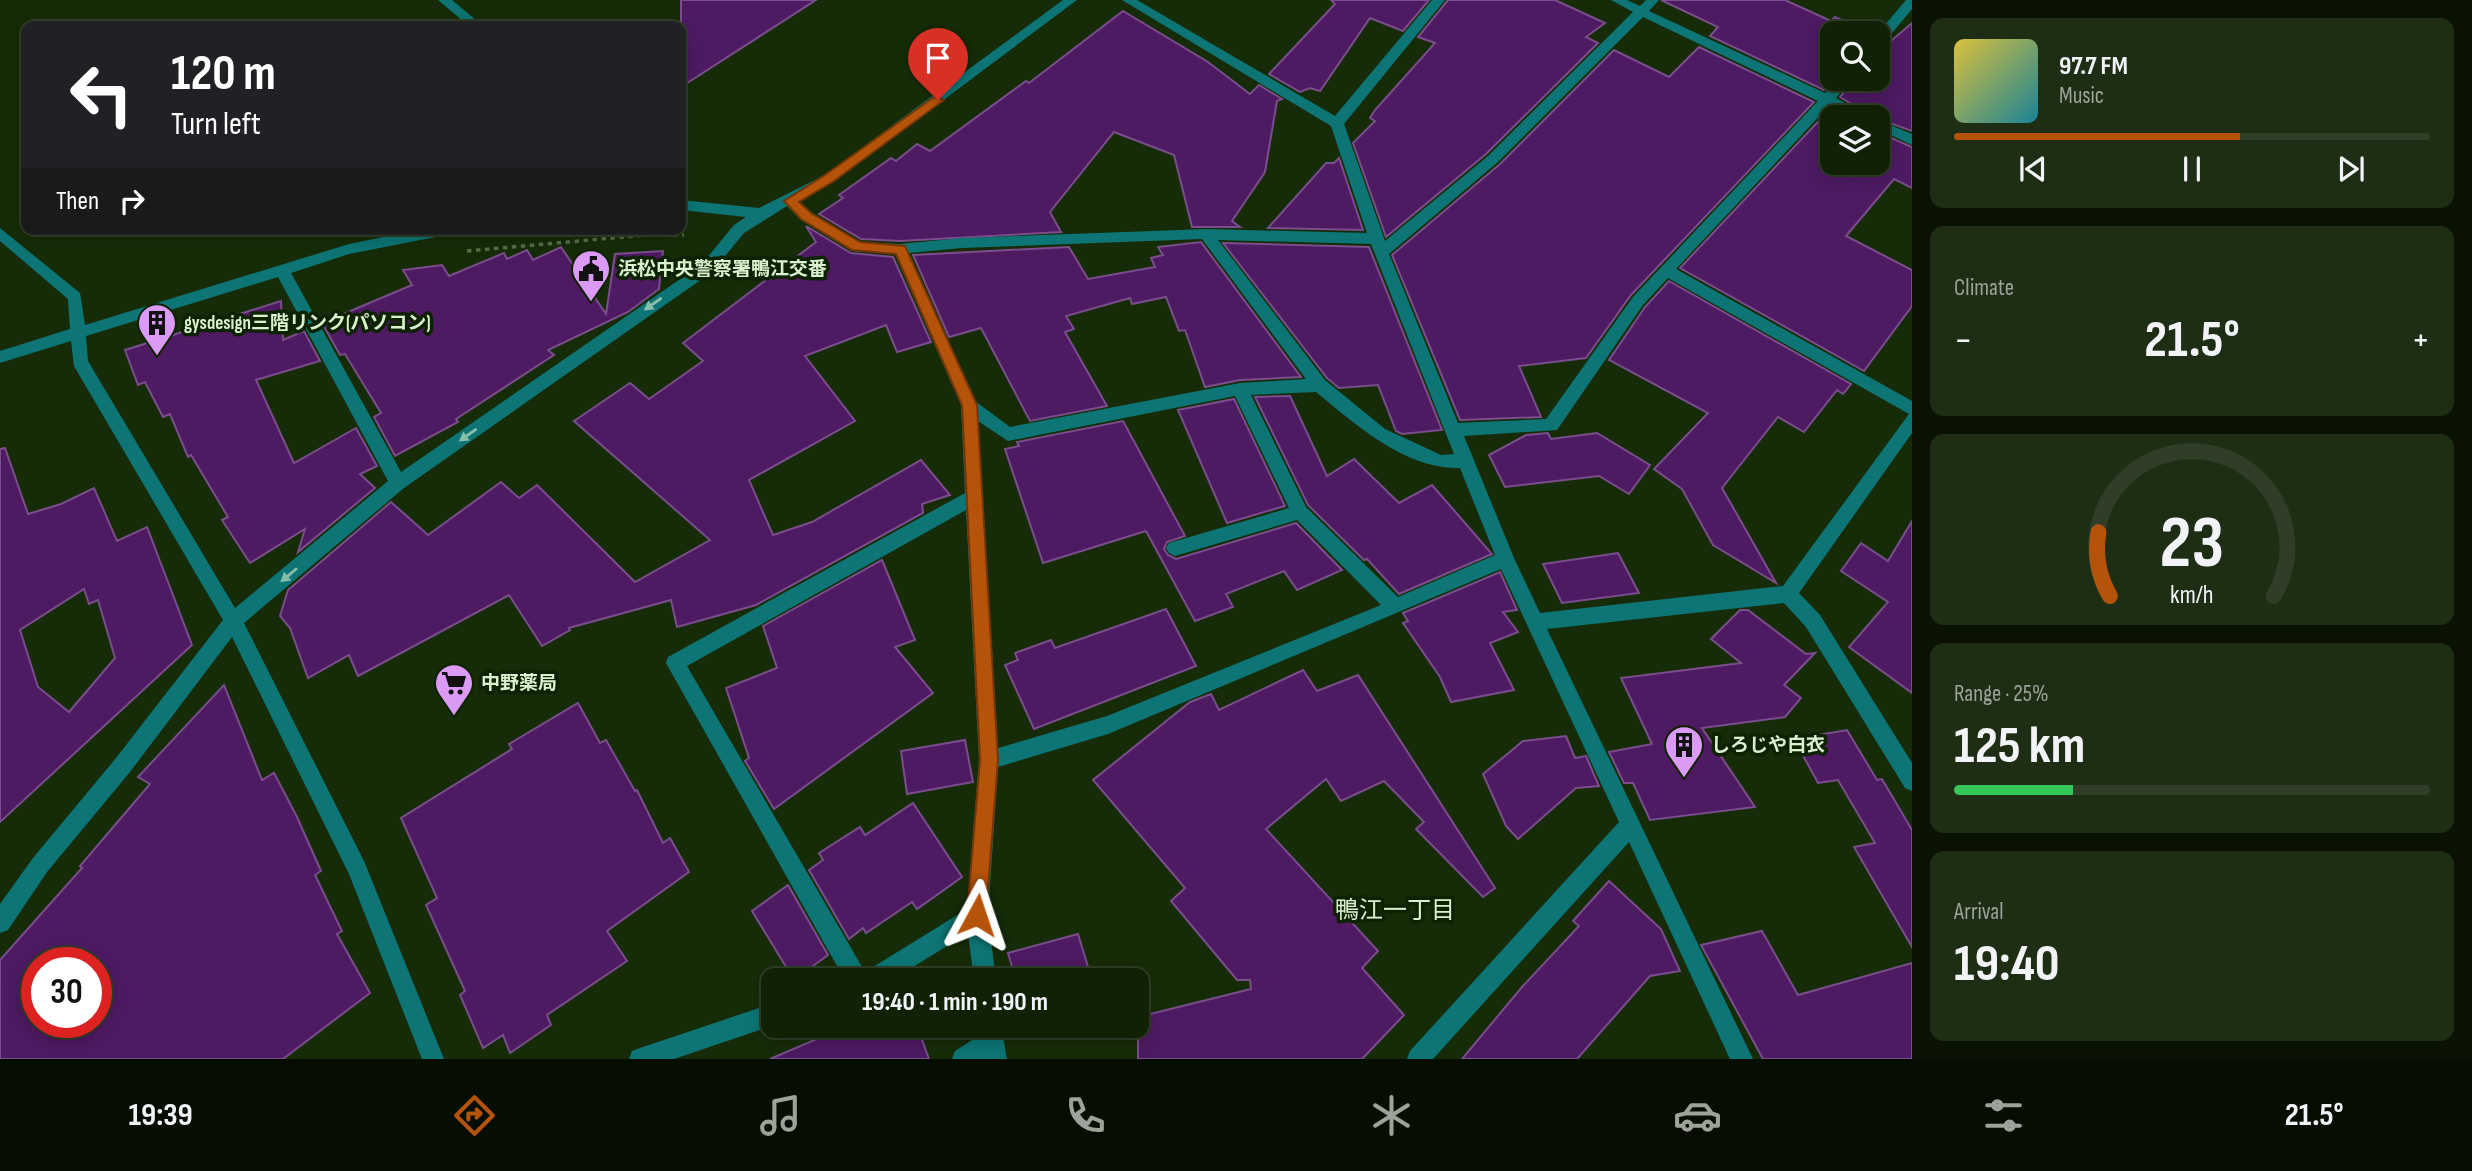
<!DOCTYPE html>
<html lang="en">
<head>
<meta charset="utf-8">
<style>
  :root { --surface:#102106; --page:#1e2e14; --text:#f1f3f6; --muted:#9ca39b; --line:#303e28; --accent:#b45309 }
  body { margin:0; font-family:"Sofia Sans Condensed","Noto Sans JP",sans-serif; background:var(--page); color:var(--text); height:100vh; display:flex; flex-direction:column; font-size:26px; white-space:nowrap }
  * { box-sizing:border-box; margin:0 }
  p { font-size:23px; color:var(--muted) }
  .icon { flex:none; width:38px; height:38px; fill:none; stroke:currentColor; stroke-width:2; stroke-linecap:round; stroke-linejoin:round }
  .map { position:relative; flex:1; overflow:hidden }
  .panel { display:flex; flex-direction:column; gap:18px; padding:18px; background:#091203; width:560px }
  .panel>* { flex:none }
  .hud { position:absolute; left:21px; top:21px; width:665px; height:214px; border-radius:14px; box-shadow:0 4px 18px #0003,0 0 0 2px var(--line); background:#202124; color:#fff; overflow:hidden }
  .fabs { position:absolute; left:1820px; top:21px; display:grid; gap:14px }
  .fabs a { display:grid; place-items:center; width:70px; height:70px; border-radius:14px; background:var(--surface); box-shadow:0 4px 18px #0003,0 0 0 2px var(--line); font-size:35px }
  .speed { position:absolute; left:21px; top:947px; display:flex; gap:14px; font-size:35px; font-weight:700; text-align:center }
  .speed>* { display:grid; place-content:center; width:91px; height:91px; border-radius:50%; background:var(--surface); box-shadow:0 4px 18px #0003,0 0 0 2px var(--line); line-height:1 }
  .speed .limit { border:10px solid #d22; background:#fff; color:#111 }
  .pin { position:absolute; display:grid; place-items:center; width:60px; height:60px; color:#fff; margin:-72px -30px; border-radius:50% 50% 50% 0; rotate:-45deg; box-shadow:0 0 7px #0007 }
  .pin .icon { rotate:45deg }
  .me { position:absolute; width:77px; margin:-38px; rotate:5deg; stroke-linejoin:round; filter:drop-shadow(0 0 5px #0008) }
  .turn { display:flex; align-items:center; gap:24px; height:147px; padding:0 35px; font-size:32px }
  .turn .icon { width:91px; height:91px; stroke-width:2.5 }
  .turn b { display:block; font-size:49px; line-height:60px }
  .then { display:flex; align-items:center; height:66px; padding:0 35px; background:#0003; gap:14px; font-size:26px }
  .big { font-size:52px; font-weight:700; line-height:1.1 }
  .panel .widget { flex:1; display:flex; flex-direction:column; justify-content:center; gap:10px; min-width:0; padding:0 24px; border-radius:14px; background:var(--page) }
  .panel .dial { align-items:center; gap:0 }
  .dial svg { height:182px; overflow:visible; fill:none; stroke:var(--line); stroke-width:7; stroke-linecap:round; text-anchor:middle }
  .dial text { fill:var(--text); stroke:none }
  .song { display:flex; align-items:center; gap:21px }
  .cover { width:84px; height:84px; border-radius:10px; background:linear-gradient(135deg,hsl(50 70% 55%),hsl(190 70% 35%)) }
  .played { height:7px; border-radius:4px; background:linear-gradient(90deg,var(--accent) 60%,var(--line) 60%) }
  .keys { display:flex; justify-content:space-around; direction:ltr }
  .heat { display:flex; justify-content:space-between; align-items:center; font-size:38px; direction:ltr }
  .charge { height:10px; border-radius:5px; background:linear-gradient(90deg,#34c759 25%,var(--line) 0) }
  .trip { position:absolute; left:761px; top:968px; width:388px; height:70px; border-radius:14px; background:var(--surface); box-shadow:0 4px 18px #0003,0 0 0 2px var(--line); font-weight:700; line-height:70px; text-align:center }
  .tabs { display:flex; height:112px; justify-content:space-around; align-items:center; background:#060d02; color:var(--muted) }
  .tabs .icon { width:49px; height:49px }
  .tabs .selected { color:var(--accent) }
  .tabs b { font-size:32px; color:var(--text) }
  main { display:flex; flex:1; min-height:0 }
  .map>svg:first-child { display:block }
  .building { fill:#4e1a62; stroke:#7a4e8c; stroke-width:2; fill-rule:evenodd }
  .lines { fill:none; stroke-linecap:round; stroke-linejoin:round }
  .path { stroke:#576e4a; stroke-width:3.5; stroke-dasharray:4.5 4.5; stroke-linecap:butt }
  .minor { fill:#0d7575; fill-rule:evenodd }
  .oneway { fill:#87bfaa }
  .route { fill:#b45309; stroke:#753606; stroke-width:2 }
  .labels { text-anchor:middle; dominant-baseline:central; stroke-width:7; stroke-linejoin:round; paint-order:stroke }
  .poi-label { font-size:19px; font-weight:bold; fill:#d9f1ce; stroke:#0d2201; text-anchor:start }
  .near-neighbourhood-label { font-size:24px; fill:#d9f1ce; stroke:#0d2201 }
</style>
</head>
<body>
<main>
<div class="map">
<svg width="1912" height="1059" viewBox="0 0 1912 1059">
  <rect width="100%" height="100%" fill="#162c08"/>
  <g class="building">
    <path d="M 681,0 L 816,0 L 681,87 Z"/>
    <path d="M 1331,0 L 1429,0 L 1403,31 L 1370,18 L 1320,91 L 1310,88 L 1300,92 L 1269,74 L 1335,4 Z"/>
    <path d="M 1448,0 L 1555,0 L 1605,23 L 1586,37 L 1598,43 L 1486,154 L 1386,237 L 1353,143 L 1375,121 L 1370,118 L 1375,110 L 1435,43 L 1418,37 Z"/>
    <path d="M 1661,0 L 1785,0 L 1831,21 L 1835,17 L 1870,33 L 1832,33 L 1832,79 L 1836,79 L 1824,90 L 1710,36 L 1718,27 Z"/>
    <path d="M 1123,11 L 1208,62 L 1250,94 L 1259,85 L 1282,99 L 1277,101 L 1265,172 L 1232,221 L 1240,227 L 1192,227 L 1174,155 L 1114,132 L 1050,212 L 1061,232 L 900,241 L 861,239 L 819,214 L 843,198 L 839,195 L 891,158 L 896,161 L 917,144 L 930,151 L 1026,81 L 1029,83 Z"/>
    <path d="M 1912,23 L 1912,131 L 1873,117 L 1840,97 L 1855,79 L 1878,79 L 1878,47 L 1885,46 Z"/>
    <path d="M 1699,47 L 1814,102 L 1631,295 L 1586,358 L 1519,366 L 1541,417 L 1460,420 L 1392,255 L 1500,164 L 1614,50 L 1669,77 Z"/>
    <path d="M 1830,109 L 1847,117 L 1832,117 L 1832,163 L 1878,163 L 1878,132 L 1912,147 L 1912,188 L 1894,179 L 1846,236 L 1912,270 L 1912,306 L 1864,371 L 1680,268 Z"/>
    <path d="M 1339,158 L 1363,230 L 1268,228 L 1326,163 L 1334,163 Z"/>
    <path d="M 806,226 L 851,253 L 893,257 L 931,342 L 897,352 L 886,325 L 805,356 L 855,421 L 749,480 L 773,535 L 812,522 L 921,460 L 950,495 L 922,504 L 923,513 L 756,605 L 677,627 L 671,600 L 569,628 L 570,630 L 542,646 L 509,595 L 358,676 L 349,655 L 308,678 L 290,628 L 280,616 L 288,590 L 391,502 L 428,535 L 501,482 L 519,498 L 537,485 L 635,582 L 710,540 L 574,421 L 630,383 L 649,399 L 703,361 L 683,343 L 816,242 Z"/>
    <path d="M 1201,242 L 1301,377 L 1240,380 L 1205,387 L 1185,330 L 1179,331 L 1166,297 L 1132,304 L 1130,298 L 1066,316 L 1074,329 L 1065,332 L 1107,406 L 1030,421 L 981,328 L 949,337 L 913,255 L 1069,247 L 1088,279 L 1155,267 L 1151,258 L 1163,255 L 1158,247 Z"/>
    <path d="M 1223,243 L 1369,247 L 1442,430 L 1402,434 L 1396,431 L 1378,385 L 1339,388 L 1327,378 Z"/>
    <path d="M 561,247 L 606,314 L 615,254 L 663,251 L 659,289 L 628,312 L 548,350 L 554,355 L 456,419 L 458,422 L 395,456 L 374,417 L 381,413 L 345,354 L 340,355 L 322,323 L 412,285 L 403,270 L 442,265 L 449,276 L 504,253 L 507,259 L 527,250 L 533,260 Z"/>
    <path d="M 1669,281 L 1851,384 L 1843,394 L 1837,390 L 1804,432 L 1778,417 L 1722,488 L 1776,583 L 1713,545 L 1682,489 L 1654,469 L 1708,413 L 1609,360 L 1645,307 Z"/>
    <path d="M 281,301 L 283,340 L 304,331 L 320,361 L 256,380 L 294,463 L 356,428 L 377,466 L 360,474 L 375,488 L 298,552 L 305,529 L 250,563 L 222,520 L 228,517 L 191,455 L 188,457 L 170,414 L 163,417 L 145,382 L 138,385 L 125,350 Z"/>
    <path d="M 1290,396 L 1327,476 L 1354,459 L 1399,503 L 1432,485 L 1492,554 L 1399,594 L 1367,559 L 1364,560 L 1308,505 L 1255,397 Z"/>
    <path d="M 1234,399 L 1285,506 L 1227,523 L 1178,410 Z"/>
    <path d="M 1123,421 L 1185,536 L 1167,542 L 1164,549 L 1168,555 L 1176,559 L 1296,523 L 1342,570 L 1297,590 L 1284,571 L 1226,594 L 1233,607 L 1195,621 L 1146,531 L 1043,563 L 1005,449 L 1019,446 L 1017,442 Z"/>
    <path d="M 1548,433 L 1551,439 L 1597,433 L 1650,465 L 1629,494 L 1599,476 L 1505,487 L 1489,455 L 1526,435 Z"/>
    <path d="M 5,448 L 28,514 L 61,504 L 94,488 L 117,541 L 147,527 L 192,645 L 0,822 L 0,449 ZM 84,589 L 89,604 L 98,600 L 115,658 L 69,712 L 38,687 L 20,630 Z"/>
    <path d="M 1912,521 L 1912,693 L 1849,647 L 1888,602 L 1841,571 L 1861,543 L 1888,561 Z"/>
    <path d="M 1618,553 L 1639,593 L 1562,603 L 1543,564 Z"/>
    <path d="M 882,560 L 915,640 L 895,647 L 933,693 L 774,809 L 745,761 L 749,758 L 726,688 L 777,668 L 763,626 Z"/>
    <path d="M 1500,572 L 1517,610 L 1503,612 L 1518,632 L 1490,643 L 1514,690 L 1451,702 L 1440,677 L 1403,623 L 1408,621 L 1403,613 Z"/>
    <path d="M 1166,609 L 1196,666 L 1034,729 L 1005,665 L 1018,660 L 1015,653 L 1051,640 L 1055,648 Z"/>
    <path d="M 1740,610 L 1748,610 L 1806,654 L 1815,653 L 1784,685 L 1801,698 L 1785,717 L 1702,728 L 1755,807 L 1650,820 L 1633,783 L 1624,783 L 1609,752 L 1652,744 L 1621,678 L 1741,663 L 1711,639 Z"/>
    <path d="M 1303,670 L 1317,691 L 1358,675 L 1495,888 L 1483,897 L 1416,829 L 1424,822 L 1384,781 L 1341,801 L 1326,779 L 1266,829 L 1378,951 L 1362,968 L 1404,1015 L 1362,1059 L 1138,1059 L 1138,1017 L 1251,989 L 1250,980 L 1237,980 L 1171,901 L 1185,888 L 1093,780 L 1190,702 L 1211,694 L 1219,710 Z"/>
    <path d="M 224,685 L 262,780 L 274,773 L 297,817 L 321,871 L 315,875 L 342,931 L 337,934 L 370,993 L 283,1059 L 0,1059 L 0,960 L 82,868 L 80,866 L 150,784 L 138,777 ZM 37,962 L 96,962 L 96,1022 L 37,1022 Z"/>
    <path d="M 578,703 L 600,743 L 606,740 L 635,791 L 637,790 L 663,843 L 670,838 L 689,872 L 607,931 L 627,961 L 547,1015 L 551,1025 L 510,1053 L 503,1035 L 483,1048 L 460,995 L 465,991 L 426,905 L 437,898 L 401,818 L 512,749 L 509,744 Z"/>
    <path d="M 1847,730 L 1877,780 L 1882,779 L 1912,830 L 1912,947 L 1854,847 L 1875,843 L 1838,780 L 1818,783 L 1794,739 Z"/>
    <path d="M 1566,736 L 1575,758 L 1586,756 L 1599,786 L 1576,788 L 1518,839 L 1506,826 L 1483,774 L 1523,741 Z"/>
    <path d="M 965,740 L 973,782 L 907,794 L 901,751 Z"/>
    <path d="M 913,803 L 962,877 L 917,909 L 912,902 L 866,933 L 863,928 L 849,939 L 809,870 L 823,860 L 819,853 L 860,827 L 865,835 Z"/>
    <path d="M 1609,881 L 1661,929 L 1680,971 L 1650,976 L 1577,1059 L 1462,1059 L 1522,987 L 1579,926 L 1573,921 Z"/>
    <path d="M 788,885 L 828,955 L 794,980 L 752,911 Z"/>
    <path d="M 1762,931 L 1798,995 L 1912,963 L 1912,1059 L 1763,1059 L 1701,945 Z"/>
    <path d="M 1078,934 L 1092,980 L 1016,980 L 1008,953 Z"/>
    <path d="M 847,1026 L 917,1026 L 929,1059 L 770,1059 Z"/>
  </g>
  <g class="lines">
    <path class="path" d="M 467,251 L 646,235 L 684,235"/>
    <g class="minor">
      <path d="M 438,0 L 452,0 L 483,26 L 469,26 Z"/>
      <path d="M 1063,0 L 1077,0 L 835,181 L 798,200 L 811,212 L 860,242 L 900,244 L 962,238 L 1206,229 L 1367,233 L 1331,126 L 1122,0 L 1137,0 L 1335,116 L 1432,0 L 1445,0 L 1344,124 L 1385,241 L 1488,156 L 1633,12 L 1611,0 L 1627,0 L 1640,6 L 1646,0 L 1659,0 L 1649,11 L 1825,93 L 1839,79 L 1852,79 L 1836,98 L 1871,117 L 1853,117 L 1829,106 L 1676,269 L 1912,401 L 1912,433 L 1799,593 L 1820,615 L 1912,763 L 1912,791 L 1905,788 L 1806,627 L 1784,603 L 1547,629 L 1753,1059 L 1730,1059 L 1629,842 L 1433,1059 L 1407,1059 L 1410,1051 L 1619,822 L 1501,569 L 1108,734 L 998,767 L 988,915 L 996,980 L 974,980 L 968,933 L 892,980 L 845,980 L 666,663 L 668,657 L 965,493 L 961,405 L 895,254 L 852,251 L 801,220 L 787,206 L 744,233 L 712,272 L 404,488 L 244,623 L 364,861 L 444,1059 L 422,1059 L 349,874 L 232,637 L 130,772 L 47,872 L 8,930 L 0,933 L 0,904 L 33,858 L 116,758 L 223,620 L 74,366 L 71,341 L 0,363 L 0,351 L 70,329 L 68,299 L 0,241 L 0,228 L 80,293 L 85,325 L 349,244 L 423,229 L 458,229 L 451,234 L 349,254 L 291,273 L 401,472 L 702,264 L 734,225 L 746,217 L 681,210 L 681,200 L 759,208 L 825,175 ZM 1643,17 L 1818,101 L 1633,297 L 1546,419 L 1458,423 L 1389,254 L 1498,162 ZM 1202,239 L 1306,379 L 1240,383 L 1010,427 L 975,401 L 909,253 L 962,248 ZM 1218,240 L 1371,244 L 1454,454 L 1441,455 L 1385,429 L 1325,380 ZM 278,277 L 388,481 L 235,608 L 88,361 L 86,336 ZM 1668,278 L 1909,414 L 1783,586 L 1540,613 L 1514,558 L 1464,436 L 1557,430 L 1643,305 ZM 1316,392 C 1355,424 1406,470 1460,468 L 1495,555 L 1398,597 L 1306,507 L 1251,395 ZM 1235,396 L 1289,508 L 1169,543 L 1166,548 L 1169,553 L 1175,556 L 1297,520 L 1381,605 L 1107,716 L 998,748 L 978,421 L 1008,441 ZM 966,510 L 979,760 L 967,909 L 865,972 L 687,666 Z"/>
      <path d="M 1906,0 L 1912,0 L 1912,9 L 1883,44 L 1878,45 L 1878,33 Z"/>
      <path d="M 1878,120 L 1912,134 L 1912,145 L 1878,129 Z"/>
      <path d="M 774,1003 L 774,1025 L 674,1059 L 629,1059 L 632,1051 L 640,1048 Z"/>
      <path d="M 979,1026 L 1001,1026 L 1007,1059 L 952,1059 L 955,1051 L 980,1035 Z"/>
    </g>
  </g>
  <defs><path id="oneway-solid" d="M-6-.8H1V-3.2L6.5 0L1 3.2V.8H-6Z" transform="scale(1.75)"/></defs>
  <g class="oneway">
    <use href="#oneway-solid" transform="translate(653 304) rotate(145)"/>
    <use href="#oneway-solid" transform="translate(468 435) rotate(145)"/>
    <use href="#oneway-solid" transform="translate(289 575) rotate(140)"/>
  </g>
  <path class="route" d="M 934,97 L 944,100 L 834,181 L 799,202 L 811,213 L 860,242 L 905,246 L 977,405 L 998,760 L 986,915 L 984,922 L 977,925 L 970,922 L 967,915 L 980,760 L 962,405 L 896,254 L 852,250 L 801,219 L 784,201 L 825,175 Z"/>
  <defs>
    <symbol id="civic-pin" viewBox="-11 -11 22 30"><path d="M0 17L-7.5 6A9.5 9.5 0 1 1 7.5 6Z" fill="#da9af6" stroke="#0d2201"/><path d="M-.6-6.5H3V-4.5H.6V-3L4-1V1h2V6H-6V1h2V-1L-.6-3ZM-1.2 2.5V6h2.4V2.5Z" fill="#111"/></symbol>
    <symbol id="building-pin" viewBox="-11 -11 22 30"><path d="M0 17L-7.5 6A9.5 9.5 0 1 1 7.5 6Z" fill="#da9af6" stroke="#0d2201"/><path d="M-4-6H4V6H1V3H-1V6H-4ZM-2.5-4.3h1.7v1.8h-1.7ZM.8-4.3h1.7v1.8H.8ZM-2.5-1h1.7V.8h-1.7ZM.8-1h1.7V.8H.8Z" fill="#111"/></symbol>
    <symbol id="supermarket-pin" viewBox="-11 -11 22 30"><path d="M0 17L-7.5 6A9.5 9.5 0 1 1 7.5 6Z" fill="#da9af6" stroke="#0d2201"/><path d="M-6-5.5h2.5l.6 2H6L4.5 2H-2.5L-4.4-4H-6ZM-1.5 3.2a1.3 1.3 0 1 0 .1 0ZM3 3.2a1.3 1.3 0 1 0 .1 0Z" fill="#111"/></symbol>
  </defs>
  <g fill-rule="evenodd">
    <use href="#civic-pin" x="569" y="247" width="44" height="60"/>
    <use href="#building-pin" x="135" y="301" width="44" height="60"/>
    <use href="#supermarket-pin" x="432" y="661" width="44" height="60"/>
    <use href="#building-pin" x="1662" y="723" width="44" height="60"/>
  </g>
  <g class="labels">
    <g class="poi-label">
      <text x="618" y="269">浜松中央警察署鴨江交番</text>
      <text x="184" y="323">gysdesign三階リンク(パソコン)</text>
      <text x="481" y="683">中野薬局</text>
      <text x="1711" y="745">しろじや白衣</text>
    </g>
    <g class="near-neighbourhood-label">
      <text x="1395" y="910">鴨江一丁目</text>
    </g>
  </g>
</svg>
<div class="fabs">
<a><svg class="icon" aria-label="search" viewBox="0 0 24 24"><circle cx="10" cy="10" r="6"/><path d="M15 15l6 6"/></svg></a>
<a><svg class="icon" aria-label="layers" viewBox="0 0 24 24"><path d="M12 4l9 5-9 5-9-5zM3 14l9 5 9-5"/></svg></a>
</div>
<div class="speed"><div class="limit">30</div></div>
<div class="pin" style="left:938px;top:100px;background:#d93025"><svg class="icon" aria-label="arrive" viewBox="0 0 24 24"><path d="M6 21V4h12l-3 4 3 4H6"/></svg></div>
<svg class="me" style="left:977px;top:915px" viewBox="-20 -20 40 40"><path d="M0-17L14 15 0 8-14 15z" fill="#b45309" stroke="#fff" stroke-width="4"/></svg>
<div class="trip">19:40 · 1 min · 190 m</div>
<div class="hud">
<div class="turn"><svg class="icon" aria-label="left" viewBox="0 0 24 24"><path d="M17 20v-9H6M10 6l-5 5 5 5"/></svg><div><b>120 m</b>Turn left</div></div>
<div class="then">Then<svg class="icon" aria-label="right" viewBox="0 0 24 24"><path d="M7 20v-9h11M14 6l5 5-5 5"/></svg></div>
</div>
</div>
<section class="panel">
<div class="widget">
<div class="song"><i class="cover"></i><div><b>97.7 FM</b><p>Music</p></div></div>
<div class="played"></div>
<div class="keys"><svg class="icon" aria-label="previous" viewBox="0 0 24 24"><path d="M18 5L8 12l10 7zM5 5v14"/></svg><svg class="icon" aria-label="pause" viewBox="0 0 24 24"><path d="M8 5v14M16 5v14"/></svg><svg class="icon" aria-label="next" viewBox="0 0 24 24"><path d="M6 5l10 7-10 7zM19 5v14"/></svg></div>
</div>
<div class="widget"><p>Climate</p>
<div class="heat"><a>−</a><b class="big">21.5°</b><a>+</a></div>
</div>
<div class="widget dial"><svg viewBox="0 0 100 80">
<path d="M14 69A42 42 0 1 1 86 69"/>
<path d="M14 69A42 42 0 0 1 9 41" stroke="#b45309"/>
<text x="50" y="56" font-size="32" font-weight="700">23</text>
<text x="50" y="72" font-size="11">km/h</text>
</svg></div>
<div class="widget"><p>Range · 25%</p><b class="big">125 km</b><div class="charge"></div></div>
<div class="widget"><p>Arrival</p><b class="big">19:40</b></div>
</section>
</main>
<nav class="tabs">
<b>19:39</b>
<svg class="icon selected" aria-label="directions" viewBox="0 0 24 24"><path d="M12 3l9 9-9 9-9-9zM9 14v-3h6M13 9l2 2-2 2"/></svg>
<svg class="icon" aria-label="music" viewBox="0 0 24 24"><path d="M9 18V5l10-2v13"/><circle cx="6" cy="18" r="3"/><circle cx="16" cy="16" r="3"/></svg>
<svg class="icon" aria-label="phone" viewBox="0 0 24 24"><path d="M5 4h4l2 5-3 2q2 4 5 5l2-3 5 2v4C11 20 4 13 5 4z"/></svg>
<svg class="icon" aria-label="climate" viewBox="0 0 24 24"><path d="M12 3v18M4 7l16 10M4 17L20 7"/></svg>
<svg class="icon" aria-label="car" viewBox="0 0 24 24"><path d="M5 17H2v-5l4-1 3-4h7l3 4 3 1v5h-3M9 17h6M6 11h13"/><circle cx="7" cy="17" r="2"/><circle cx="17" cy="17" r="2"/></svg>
<svg class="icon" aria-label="filters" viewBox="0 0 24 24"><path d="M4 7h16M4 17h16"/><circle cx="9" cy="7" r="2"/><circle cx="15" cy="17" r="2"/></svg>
<b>21.5°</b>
</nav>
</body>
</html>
